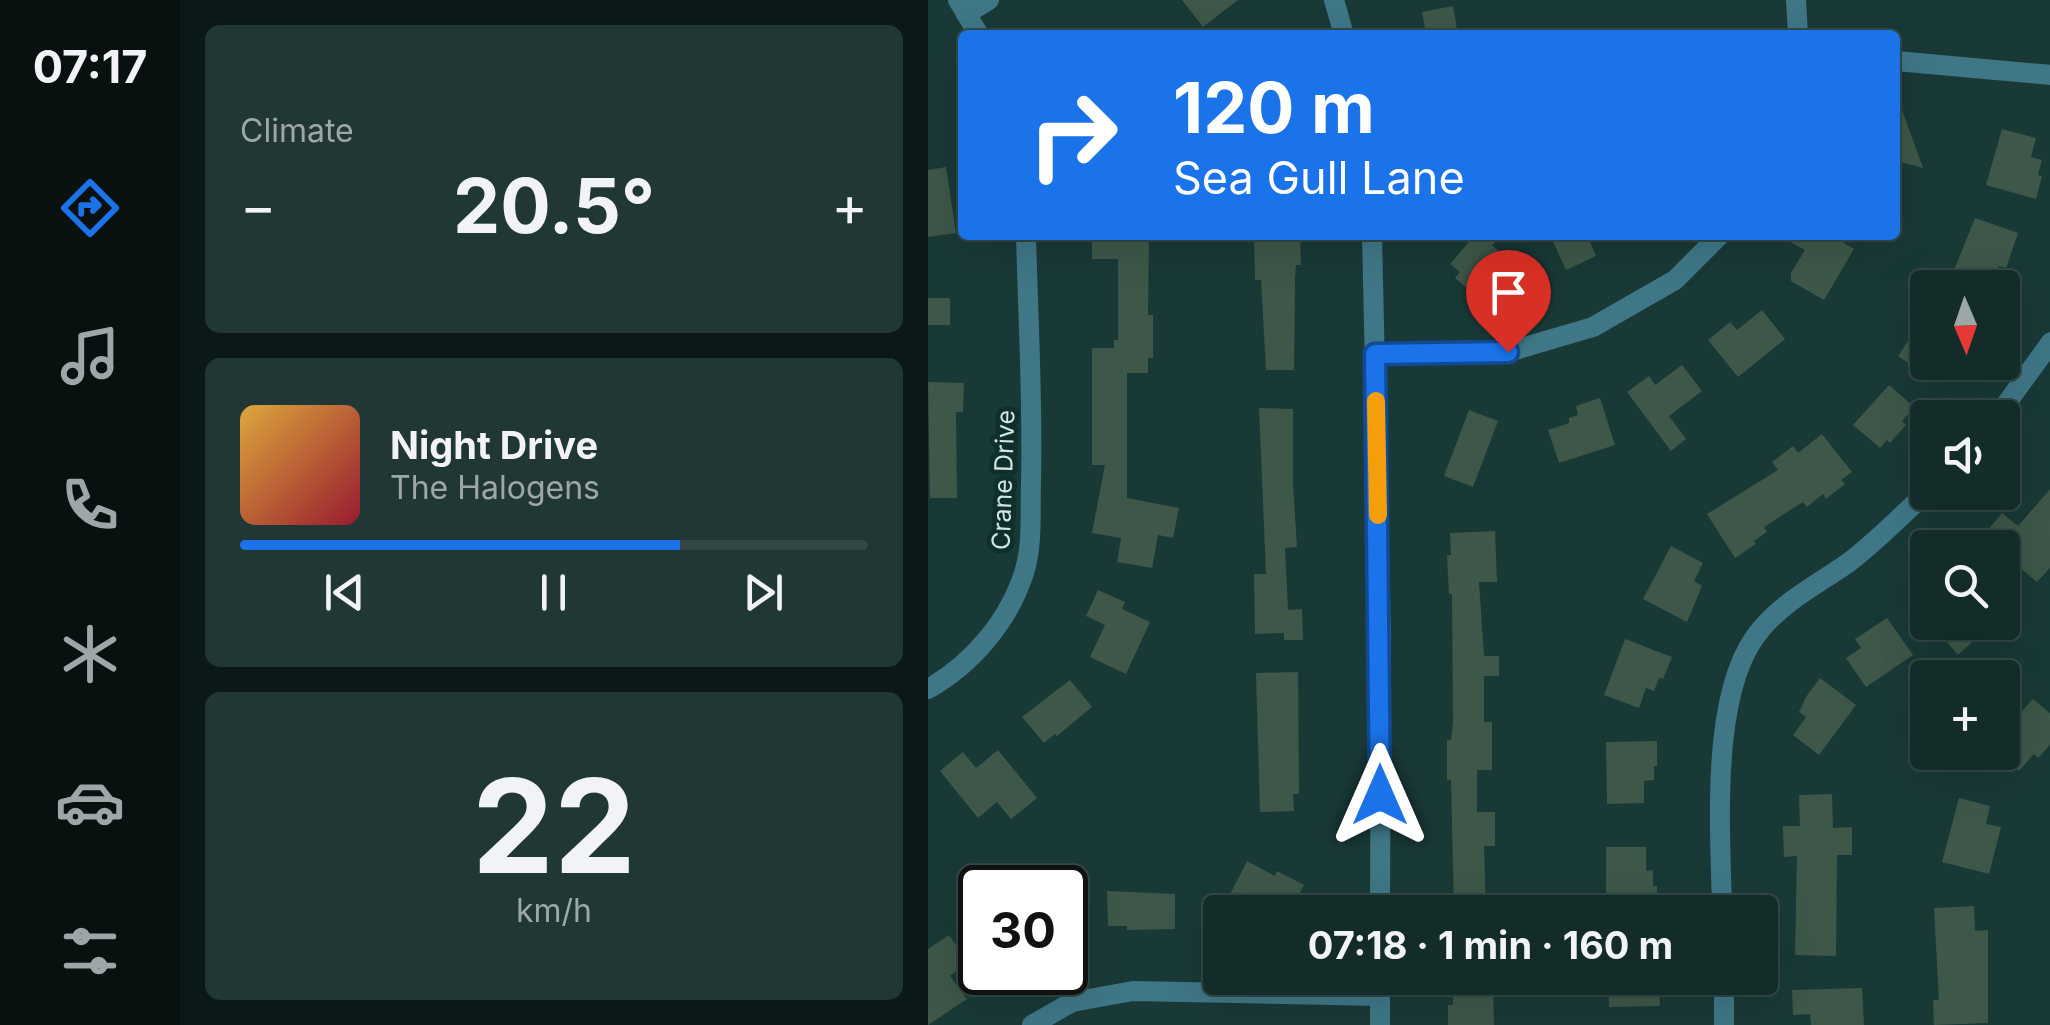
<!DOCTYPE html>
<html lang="en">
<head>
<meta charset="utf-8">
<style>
  :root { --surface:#132b29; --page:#203735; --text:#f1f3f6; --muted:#9da7a8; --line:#324746; --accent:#1a73e8 }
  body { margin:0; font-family:Inter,sans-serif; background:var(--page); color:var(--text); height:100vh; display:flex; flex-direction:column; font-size:38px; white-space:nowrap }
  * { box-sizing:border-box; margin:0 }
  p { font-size:32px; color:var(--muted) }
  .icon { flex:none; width:55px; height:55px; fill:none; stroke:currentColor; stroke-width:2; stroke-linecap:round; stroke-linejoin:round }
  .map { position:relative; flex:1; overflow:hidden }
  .drawer { display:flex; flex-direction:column; gap:25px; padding:25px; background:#0a1817; width:748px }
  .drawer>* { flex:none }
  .banner { position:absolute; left:30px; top:30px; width:942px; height:210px; border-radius:10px; box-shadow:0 10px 40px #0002,0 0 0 2px var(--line); background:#1a73e8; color:#fff; overflow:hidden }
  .needle { width:65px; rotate:178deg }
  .fabs { position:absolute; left:982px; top:270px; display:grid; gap:20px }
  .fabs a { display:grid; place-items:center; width:110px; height:110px; border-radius:10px; background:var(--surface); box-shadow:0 10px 40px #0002,0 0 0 2px var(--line); font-size:50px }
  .speed { position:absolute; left:30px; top:865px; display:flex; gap:20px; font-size:50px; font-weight:700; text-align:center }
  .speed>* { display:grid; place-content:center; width:130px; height:130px; border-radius:50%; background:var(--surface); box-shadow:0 10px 40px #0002,0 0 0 2px var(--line); line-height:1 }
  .speed .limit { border:5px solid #111; border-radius:15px; background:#fff; color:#111 }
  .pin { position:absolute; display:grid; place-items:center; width:85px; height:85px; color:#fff; margin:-102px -42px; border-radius:50% 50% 50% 0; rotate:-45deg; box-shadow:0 0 10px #0007 }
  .pin .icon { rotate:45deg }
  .me { position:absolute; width:110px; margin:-55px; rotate:0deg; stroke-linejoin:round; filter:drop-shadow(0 0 8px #0008) }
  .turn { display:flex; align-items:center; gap:35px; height:210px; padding:0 50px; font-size:45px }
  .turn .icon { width:130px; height:130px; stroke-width:2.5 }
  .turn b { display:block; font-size:70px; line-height:85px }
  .big { font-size:75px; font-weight:700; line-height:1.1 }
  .drawer .tile { flex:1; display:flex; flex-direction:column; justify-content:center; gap:15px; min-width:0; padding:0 35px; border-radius:15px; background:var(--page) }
  .drawer .dial { align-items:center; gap:0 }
  .dial b { font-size:130px; line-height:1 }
  .song { display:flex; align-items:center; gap:30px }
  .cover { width:120px; height:120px; border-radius:15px; background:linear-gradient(135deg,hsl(40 70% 55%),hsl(350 70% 35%)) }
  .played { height:10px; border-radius:5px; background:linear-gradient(90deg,var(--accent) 70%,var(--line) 70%) }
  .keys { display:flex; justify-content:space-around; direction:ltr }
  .heat { display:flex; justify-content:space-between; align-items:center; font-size:55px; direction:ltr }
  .trip { position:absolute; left:275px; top:895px; width:575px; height:100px; border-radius:10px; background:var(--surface); box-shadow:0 10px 40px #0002,0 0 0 2px var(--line); font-weight:700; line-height:100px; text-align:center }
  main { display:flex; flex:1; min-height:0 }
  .dock { display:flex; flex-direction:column; width:180px; justify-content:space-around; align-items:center; background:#081110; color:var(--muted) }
  .dock .icon { width:70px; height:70px }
  .dock .on { color:var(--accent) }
  .dock b { font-size:45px; color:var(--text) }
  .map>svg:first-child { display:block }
  .building { fill:#3e5748 }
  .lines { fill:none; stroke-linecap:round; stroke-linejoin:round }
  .minor { stroke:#3f7787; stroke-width:20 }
  .route-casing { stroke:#114b97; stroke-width:25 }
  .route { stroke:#1a73e8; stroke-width:18 }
  .slow { stroke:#f59e0b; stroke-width:18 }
  .labels { text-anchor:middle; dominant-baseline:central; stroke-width:10; stroke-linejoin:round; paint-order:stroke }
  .street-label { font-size:25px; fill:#d4e6e3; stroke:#0e2f2c }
</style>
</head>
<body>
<main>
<nav class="dock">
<b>07:17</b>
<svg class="icon on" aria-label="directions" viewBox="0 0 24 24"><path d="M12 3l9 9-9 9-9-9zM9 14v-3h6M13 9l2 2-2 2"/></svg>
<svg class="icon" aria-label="music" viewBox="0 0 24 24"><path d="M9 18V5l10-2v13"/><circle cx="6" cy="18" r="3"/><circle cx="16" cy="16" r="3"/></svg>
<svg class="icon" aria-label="phone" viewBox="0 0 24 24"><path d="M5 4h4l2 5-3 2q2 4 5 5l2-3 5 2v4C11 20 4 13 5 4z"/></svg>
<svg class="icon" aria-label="climate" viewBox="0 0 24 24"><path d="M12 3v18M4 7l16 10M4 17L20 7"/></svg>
<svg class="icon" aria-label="car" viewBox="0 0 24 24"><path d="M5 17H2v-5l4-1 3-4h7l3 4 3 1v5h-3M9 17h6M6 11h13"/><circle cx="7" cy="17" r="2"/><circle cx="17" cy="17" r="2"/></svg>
<svg class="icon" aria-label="filters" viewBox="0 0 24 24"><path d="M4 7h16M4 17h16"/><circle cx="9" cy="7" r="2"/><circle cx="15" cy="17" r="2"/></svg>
</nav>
<section class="drawer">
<div class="tile"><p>Climate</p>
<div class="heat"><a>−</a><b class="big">20.5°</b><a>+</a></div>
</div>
<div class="tile">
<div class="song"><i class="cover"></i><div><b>Night Drive</b><p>The Halogens</p></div></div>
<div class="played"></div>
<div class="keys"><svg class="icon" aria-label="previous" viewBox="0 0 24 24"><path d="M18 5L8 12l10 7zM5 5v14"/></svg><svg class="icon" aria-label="pause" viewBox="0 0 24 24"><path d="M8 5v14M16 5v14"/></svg><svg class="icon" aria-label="next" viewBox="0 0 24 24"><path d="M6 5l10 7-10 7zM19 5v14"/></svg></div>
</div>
<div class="tile dial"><b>22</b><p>km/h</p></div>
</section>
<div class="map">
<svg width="1123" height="1025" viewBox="0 0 1123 1025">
  <rect width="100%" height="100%" fill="#193937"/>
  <g class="building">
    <path d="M 254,0 L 310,0 L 275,27 Z"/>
    <path d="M 525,6 L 530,35 L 498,35 L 494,12 Z"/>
    <path d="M 968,99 L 970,99 L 995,168 L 968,161 Z"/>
    <path d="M 1074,129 L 1108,138 L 1103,157 L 1114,160 L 1110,175 L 1114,176 L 1108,199 L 1058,185 Z"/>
    <path d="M 18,167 L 28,233 L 0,237 L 0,170 Z"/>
    <path d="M 1047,218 L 1090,233 L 1078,268 L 1071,266 L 1063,288 L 1024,275 Z"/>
    <path d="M 164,235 L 221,235 L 220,315 L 225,315 L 225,358 L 220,358 L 220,373 L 199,373 L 199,498 L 251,508 L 245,538 L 230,535 L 224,568 L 189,562 L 193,538 L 164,533 L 177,465 L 164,465 L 164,348 L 186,348 L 186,340 L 190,340 L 190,259 L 164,259 Z"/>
    <path d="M 372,235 L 373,265 L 368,265 L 367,279 L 366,370 L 338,370 L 333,280 L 327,280 L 326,236 Z"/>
    <path d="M 547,235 L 573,235 L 564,245 L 581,260 L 571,272 L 578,277 L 556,302 L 527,278 L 532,272 L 522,264 Z"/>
    <path d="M 622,235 L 659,235 L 668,256 L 638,270 Z"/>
    <path d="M 849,235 L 902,235 L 926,249 L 896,300 L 863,281 L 863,273 L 877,250 Z"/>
    <rect x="0" y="298" width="22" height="27"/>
    <path d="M 834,310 L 857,339 L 810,377 L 780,340 L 802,322 L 809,330 Z"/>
    <path d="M 1000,311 L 1000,376 L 970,356 Z"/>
    <path d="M 754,365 L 774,391 L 741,416 L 758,439 L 743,451 L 699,392 L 721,376 L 727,385 Z"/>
    <path d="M 0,382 L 36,383 L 35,412 L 28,412 L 29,498 L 2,498 Z"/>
    <path d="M 961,385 L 986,407 L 974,421 L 978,425 L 962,443 L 959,440 L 952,448 L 925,425 Z"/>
    <path d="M 672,398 L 687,445 L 631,463 L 620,430 L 641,423 L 641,418 L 650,415 L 648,406 Z"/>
    <path d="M 331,408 L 365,409 L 365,485 L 369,547 L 357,548 L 360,610 L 374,609 L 375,640 L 356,640 L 356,633 L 327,634 L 326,574 L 338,574 Z"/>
    <path d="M 541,410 L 570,421 L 545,487 L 516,476 Z"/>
    <path d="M 894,434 L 924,472 L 913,480 L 917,484 L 898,499 L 895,494 L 879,507 L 875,502 L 836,527 L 839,532 L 826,541 L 828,544 L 807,558 L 779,514 L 850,470 L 844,462 L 865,446 L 870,453 Z"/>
    <path d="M 1123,488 L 1123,567 L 1109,582 L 1075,553 L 1075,548 L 1068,548 L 1055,536 L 1074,513 L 1090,526 Z"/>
    <path d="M 567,531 L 569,582 L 551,582 L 556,656 L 571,656 L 571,676 L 556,676 L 556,722 L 564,722 L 564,770 L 549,770 L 549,812 L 567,812 L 567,846 L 556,846 L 558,912 L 526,912 L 523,780 L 519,780 L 519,740 L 523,740 L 525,723 L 524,594 L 521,594 L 519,555 L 523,555 L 522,533 Z"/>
    <path d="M 743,546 L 775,563 L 766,581 L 774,586 L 759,622 L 715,599 Z"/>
    <path d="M 170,590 L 197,602 L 194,609 L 222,622 L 198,674 L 162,657 L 177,625 L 158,616 Z"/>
    <path d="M 959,618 L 985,655 L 938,687 L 918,658 L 933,648 L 927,639 Z"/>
    <path d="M 1002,622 L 1067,622 L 1030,655 Z"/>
    <path d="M 697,639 L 744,657 L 735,679 L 731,678 L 726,691 L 718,688 L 711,708 L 676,695 Z"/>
    <path d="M 370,672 L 371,794 L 365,794 L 366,811 L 332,812 L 328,673 Z"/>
    <path d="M 892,678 L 928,705 L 891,755 L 865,735 L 878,717 L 871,712 L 878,697 Z"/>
    <path d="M 142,680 L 164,707 L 129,736 L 127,734 L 116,743 L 94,717 Z"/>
    <path d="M 1105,699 L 1123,714 L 1123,744 L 1110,758 L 1106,754 L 1091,771 L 1075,756 L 1075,732 Z"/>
    <path d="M 729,741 L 729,766 L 726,766 L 726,780 L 716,781 L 716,803 L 679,804 L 678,742 Z"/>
    <path d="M 70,750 L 109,798 L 83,819 L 69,802 L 50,818 L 12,771 L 35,752 L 48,768 Z"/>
    <path d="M 904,794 L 905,828 L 924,827 L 924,855 L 909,855 L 908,956 L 867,955 L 869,856 L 856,857 L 855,826 L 872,826 L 871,795 Z"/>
    <path d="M 1031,798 L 1062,806 L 1058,824 L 1073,827 L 1061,874 L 1014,862 Z"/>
    <path d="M 678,847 L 718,847 L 718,871 L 725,870 L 725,886 L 729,886 L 729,910 L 678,911 Z"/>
    <path d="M 319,861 L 347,876 L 349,871 L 376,885 L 363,911 L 343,901 L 337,912 L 293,912 Z"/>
    <path d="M 179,891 L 247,894 L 247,929 L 199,930 L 199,926 L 180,926 Z"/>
    <path d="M 1046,906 L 1047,931 L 1060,930 L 1060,1023 L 1006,1025 L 1005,1000 L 1011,1000 L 1006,908 Z"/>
    <path d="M 21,935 L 40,962 L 22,976 L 39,999 L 0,1025 L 0,949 Z"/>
    <path d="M 680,978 L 723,978 L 724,986 L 731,985 L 732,1006 L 681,1007 Z"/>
    <path d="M 565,988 L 566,1025 L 520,1025 L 520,1005 L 525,1005 L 525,989 Z"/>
    <path d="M 934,988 L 936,1025 L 883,1025 L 882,1014 L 865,1015 L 864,990 Z"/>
  </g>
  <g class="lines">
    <g class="minor">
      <path d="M 30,0 L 51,35"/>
      <path d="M 406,0 L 416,35"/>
      <path d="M 868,0 L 870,35"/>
      <path d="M 38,14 L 61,0"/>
      <path d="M 968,61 L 1123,75"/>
      <path d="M 444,235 L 453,638 L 452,912"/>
      <path d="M 447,354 L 580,352 L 665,327 L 747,280 L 792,235"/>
      <path d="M 1068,418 L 1123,342"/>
      <path d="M 0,689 C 44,664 80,622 96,573 C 105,545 102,510 103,481 C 105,399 100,317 98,235"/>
      <path d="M 794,912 C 793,835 780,688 834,628 C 858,600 890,584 920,563 C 948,542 974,515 1000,491"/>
      <path d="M 452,978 L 452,1025"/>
      <path d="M 796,978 L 796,1025"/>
      <path d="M 104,1025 L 144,1002 L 205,991 L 452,996"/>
    </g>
  </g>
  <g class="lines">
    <defs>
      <path id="route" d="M 452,795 L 447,354 L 580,352"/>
    </defs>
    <use href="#route" class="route-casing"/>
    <use href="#route" class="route"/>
    <path class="slow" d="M 448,401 L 450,515"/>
  </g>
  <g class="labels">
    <g class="street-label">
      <text transform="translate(75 480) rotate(-88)">Crane Drive</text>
    </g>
  </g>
</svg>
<div class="fabs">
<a><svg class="needle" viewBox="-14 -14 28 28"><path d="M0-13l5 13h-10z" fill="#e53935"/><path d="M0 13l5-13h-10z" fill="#9da7a8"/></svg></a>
<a><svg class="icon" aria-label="sound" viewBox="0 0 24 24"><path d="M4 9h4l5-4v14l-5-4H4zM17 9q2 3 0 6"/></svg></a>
<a><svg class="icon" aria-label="search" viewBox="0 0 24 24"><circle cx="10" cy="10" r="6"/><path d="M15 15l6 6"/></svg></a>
<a>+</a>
</div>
<div class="speed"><div class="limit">30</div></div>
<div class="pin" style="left:580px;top:352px;background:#d93025"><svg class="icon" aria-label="arrive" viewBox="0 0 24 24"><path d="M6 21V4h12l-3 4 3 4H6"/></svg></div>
<svg class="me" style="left:452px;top:795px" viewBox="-20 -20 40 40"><path d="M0-17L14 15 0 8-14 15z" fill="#1a73e8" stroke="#fff" stroke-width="4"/></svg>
<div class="trip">07:18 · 1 min · 160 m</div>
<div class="banner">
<div class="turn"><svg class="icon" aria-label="right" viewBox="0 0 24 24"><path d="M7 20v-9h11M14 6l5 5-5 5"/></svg><div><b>120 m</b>Sea Gull Lane</div></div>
</div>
</div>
</main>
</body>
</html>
